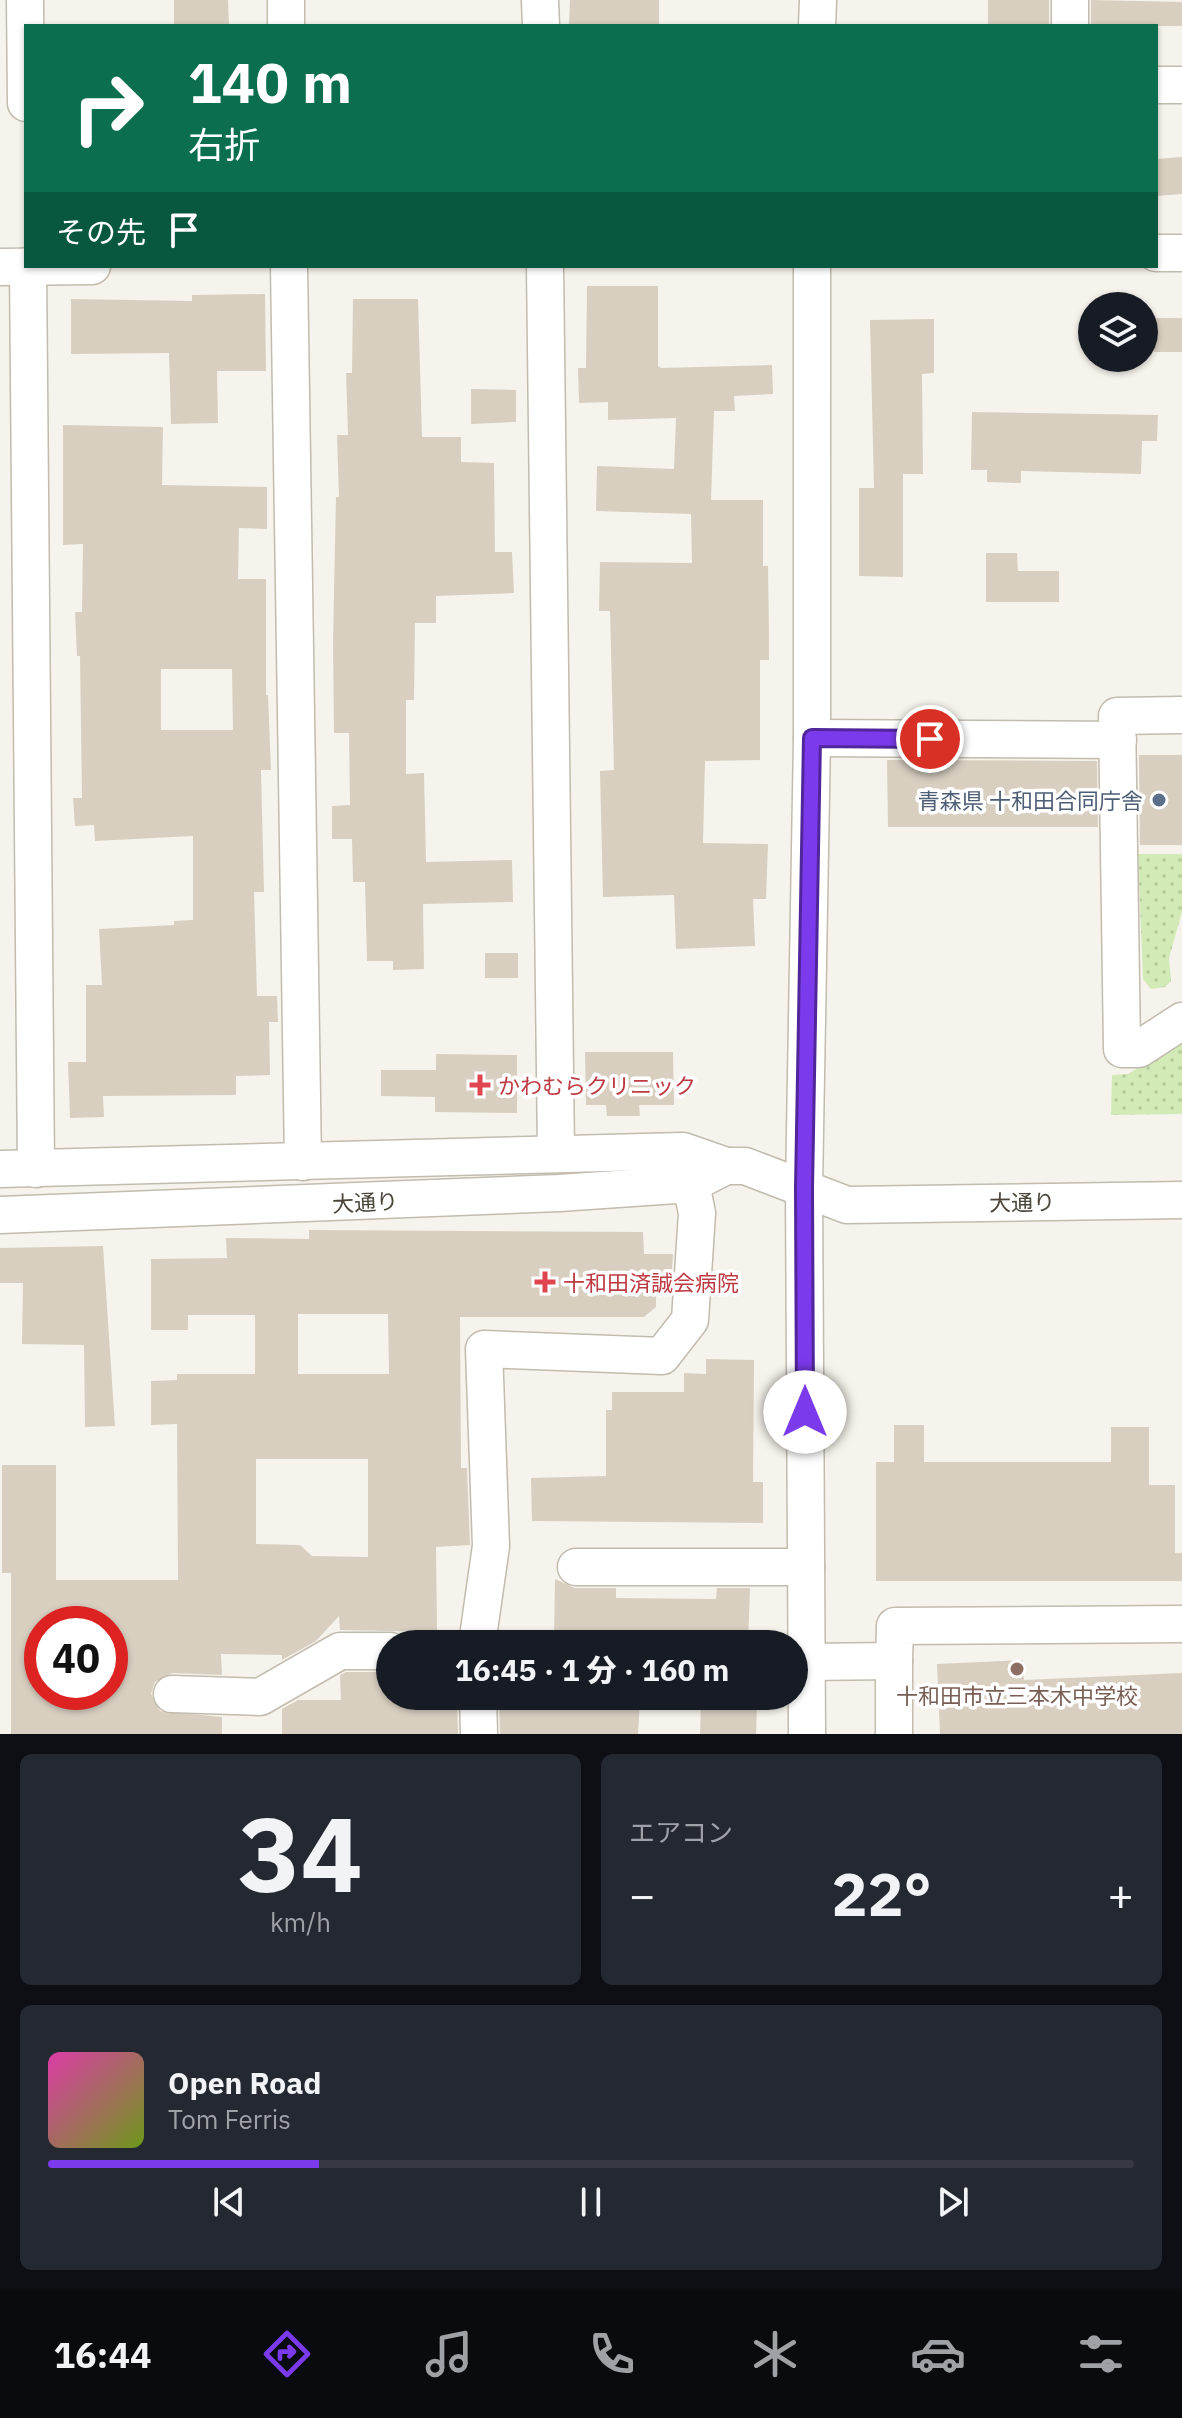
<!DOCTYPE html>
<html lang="ja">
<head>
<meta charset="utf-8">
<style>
  :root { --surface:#171b24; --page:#242831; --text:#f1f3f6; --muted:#9ea1a6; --line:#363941; --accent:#7c3aed }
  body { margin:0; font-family:"IBM Plex Sans","Noto Sans JP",sans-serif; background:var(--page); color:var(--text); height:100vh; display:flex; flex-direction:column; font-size:30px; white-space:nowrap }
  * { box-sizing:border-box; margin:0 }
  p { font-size:26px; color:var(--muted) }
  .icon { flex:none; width:44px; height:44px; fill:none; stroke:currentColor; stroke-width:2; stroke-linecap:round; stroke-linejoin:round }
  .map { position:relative; height:1734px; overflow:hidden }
  .sheet { display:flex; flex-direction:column; gap:20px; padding:20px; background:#0d0f14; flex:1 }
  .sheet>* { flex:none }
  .guide { position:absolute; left:24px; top:24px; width:1134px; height:244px; border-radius:0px; box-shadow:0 2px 6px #0004; background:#0b6e4f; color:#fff; overflow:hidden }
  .tools { position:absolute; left:1078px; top:292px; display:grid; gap:16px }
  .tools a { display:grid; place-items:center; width:80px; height:80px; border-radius:50%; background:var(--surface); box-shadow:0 2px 6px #0004; font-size:40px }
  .speed { position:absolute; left:24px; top:1606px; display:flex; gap:16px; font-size:40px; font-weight:700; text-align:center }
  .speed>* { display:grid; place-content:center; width:104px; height:104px; border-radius:50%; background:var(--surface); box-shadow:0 2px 6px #0004; line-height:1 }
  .speed .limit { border:12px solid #d22; background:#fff; color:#111 }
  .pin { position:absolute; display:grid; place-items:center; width:68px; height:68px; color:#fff; margin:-34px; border:4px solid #fff; border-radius:50%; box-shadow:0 2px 8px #0007 }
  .me { position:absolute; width:88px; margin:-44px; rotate:0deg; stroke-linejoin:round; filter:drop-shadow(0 0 6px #0008) }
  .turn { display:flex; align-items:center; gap:28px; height:168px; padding:0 32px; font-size:36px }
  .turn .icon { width:104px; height:104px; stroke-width:2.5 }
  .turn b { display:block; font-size:56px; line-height:68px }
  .then { display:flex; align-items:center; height:76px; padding:0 32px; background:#0003; gap:16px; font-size:30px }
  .big { font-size:60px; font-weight:800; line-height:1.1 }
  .sheet .widget { flex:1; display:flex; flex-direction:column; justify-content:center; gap:12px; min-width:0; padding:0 28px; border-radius:12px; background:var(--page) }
  .sheet .dial { align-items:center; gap:0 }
  .dial b { font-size:104px; line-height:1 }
  .song { display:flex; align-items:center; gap:24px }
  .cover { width:96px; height:96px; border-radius:12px; background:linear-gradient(135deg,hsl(320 70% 55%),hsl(80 70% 35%)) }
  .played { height:8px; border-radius:4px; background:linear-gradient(90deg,var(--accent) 25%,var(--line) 25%) }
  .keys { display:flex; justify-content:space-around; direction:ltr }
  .heat { display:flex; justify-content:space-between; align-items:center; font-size:44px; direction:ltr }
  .sheet .tiles { flex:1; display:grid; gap:20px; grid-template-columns:1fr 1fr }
  .widget:last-child { grid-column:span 2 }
  .trip { position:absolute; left:376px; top:1630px; width:432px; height:80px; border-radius:40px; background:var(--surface); box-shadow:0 2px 6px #0004; font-weight:800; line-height:80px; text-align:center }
  .tabs { display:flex; height:128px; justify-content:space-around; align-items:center; background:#090b0e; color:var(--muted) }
  .tabs .icon { width:56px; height:56px }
  .tabs .selected { color:var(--accent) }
  .tabs b { font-size:36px; color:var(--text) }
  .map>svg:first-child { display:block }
  .green { fill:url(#green-dots) }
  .building { fill:#d8cfc1; fill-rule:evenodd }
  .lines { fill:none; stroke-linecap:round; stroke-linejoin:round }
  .minor-casing { stroke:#c2bbae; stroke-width:39 }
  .minor { stroke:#fff; stroke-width:36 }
  .route-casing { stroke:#51269a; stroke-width:20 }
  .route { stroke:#7c3aed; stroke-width:14 }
  .service-dot { fill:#5c6f8a; stroke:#fff; stroke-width:3 }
  .health-dot { fill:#e0444e; stroke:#fff; stroke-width:3 }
  .education-dot { fill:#8d6e63; stroke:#fff; stroke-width:3 }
  .labels { text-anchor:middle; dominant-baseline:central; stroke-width:7; stroke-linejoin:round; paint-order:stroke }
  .service-label { font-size:22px; fill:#4e5e75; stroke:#fff; text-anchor:end }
  .health-label { font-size:22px; fill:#be3a42; stroke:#fff; text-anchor:start }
  .street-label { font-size:22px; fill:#4b4439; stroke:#fff }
  .education-label { font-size:22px; fill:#785e54; stroke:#fff }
</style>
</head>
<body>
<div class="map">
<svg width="1182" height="1734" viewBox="0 0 1182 1734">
  <defs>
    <pattern id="green-dots" width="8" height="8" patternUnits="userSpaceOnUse" patternTransform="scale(2)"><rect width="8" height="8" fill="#d2eab5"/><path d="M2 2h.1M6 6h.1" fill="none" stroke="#b6ca9c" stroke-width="1.8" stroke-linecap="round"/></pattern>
  </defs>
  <rect width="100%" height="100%" fill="#f6f3ec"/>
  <g class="green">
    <path d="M 1138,854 L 1182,854 L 1182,912 L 1169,958 L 1171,981 L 1165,987 L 1151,989 L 1143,979 Z"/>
    <path d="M 1182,1041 L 1182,1114 L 1111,1115 L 1112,1075 L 1128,1074 Z"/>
  </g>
  <g class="building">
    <path d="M 174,0 L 228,0 L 229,26 L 174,26 Z"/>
    <path d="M 570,0 L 659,0 L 659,26 L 569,26 Z"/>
    <rect x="988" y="0" width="61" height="26"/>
    <path d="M 1091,0 L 1182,2 L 1182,26 L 1091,26 Z"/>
    <path d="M 1182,157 L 1182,194 L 1156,196 L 1156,159 Z"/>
    <path d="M 587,286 L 658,286 L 658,366 L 661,368 L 772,365 L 773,394 L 734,396 L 735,411 L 714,411 L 711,500 L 763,500 L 763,566 L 768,566 L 769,635 L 769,660 L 760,660 L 760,760 L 705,761 L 703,843 L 768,844 L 766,899 L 753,899 L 755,946 L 676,949 L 674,895 L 603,897 L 600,771 L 614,770 L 610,611 L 599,611 L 600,562 L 692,563 L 691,514 L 596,511 L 597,466 L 674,469 L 676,418 L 608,420 L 608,402 L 579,403 L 578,368 L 586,368 Z"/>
    <path d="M 265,294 L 266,371 L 217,371 L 218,423 L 171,424 L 169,353 L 71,354 L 71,299 L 192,301 L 192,295 Z"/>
    <path d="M 353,299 L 418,299 L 422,437 L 461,437 L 461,462 L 494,463 L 495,552 L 512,552 L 514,593 L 436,596 L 436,623 L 415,623 L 414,700 L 406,700 L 406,774 L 424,773 L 426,862 L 512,860 L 513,902 L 423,904 L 424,969 L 393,970 L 393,961 L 367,961 L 365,882 L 353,882 L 352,839 L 332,839 L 332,806 L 350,805 L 349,733 L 334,733 L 333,642 L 336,497 L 339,497 L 337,435 L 348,435 L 346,373 L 352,373 Z"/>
    <rect x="1154" y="318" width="28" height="34"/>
    <path d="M 934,319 L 934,373 L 922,374 L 923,474 L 903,474 L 903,577 L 859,576 L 859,488 L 874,488 L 870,320 Z"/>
    <path d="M 471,389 L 516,390 L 516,422 L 471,424 Z"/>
    <path d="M 972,412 L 1158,415 L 1157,441 L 1142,441 L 1141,474 L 1021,471 L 1021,483 L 987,482 L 987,470 L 971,470 Z"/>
    <path d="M 63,425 L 163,427 L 162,485 L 267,487 L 267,529 L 239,528 L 238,579 L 266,579 L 266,695 L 268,695 L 271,770 L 261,770 L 264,892 L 254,892 L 257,996 L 277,996 L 278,1022 L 269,1022 L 270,1075 L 236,1076 L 236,1095 L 103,1096 L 104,1117 L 70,1118 L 68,1062 L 86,1062 L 86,985 L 102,985 L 99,929 L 174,925 L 174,921 L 193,920 L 193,836 L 95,841 L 94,825 L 75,826 L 73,798 L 82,798 L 80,656 L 77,656 L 75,612 L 82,612 L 83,544 L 63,545 ZM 161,669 L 232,669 L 233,730 L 161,730 Z"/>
    <path d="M 986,553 L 1017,553 L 1018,571 L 1059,571 L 1059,602 L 986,602 Z"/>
    <path d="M 1139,755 L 1182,755 L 1182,845 L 1140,845 Z"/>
    <path d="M 887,760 L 1097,761 L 1098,827 L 888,827 Z"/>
    <rect x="485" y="953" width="33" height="25"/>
    <path d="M 585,1052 L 673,1052 L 674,1105 L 639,1105 L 640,1116 L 607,1116 L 606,1105 L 586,1105 Z"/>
    <path d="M 436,1054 L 517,1055 L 517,1113 L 435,1112 L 435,1097 L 381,1096 L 381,1070 L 436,1070 Z"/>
    <path d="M 309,1230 L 643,1232 L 644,1254 L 673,1254 L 671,1283 L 656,1283 L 656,1307 L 644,1317 L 460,1317 L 461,1468 L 467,1468 L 470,1545 L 436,1547 L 437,1632 L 340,1630 L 339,1616 L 316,1641 L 282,1660 L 282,1655 L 221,1654 L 222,1675 L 172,1673 L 155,1682 L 151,1694 L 160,1711 L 222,1717 L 222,1734 L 11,1734 L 11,1573 L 2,1573 L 2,1465 L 56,1465 L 56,1580 L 178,1580 L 177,1424 L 151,1425 L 151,1381 L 177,1380 L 177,1374 L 255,1374 L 255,1315 L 188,1315 L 188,1330 L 151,1330 L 151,1259 L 227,1258 L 226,1238 L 309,1239 ZM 298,1314 L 388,1314 L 389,1374 L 298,1374 ZM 256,1459 L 368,1459 L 368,1557 L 312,1556 L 300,1545 L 256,1544 ZM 42,1624 L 110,1624 L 110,1692 L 42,1692 Z"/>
    <path d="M 103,1246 L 115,1426 L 85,1427 L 84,1345 L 22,1344 L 23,1283 L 0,1283 L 0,1248 Z"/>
    <path d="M 706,1359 L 754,1360 L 753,1482 L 763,1482 L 763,1523 L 532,1521 L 531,1478 L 606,1476 L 606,1410 L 612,1410 L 612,1392 L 684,1392 L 684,1373 L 706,1374 Z"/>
    <path d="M 894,1425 L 924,1425 L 924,1462 L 1111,1462 L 1111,1427 L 1149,1427 L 1149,1485 L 1175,1485 L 1175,1553 L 1182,1553 L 1182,1581 L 876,1581 L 876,1462 L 894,1462 Z"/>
    <path d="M 555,1579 L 575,1588 L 616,1588 L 616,1598 L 716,1599 L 717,1588 L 750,1588 L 748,1644 L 638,1644 L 638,1638 L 554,1638 Z"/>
    <path d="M 1023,1660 L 1024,1680 L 1182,1673 L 1182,1734 L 940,1734 L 937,1664 Z"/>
    <path d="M 346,1672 L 390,1672 L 390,1696 L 457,1696 L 458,1734 L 282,1734 L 282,1709 L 298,1700 L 341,1700 L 340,1675 Z"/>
    <path d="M 499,1696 L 640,1702 L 638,1734 L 500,1734 Z"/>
    <path d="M 701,1702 L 757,1704 L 756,1734 L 700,1734 Z"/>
  </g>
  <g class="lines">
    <defs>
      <g id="minor">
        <path d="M 25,0 L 26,103"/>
        <path d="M 286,0 L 286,26"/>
        <path d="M 540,0 L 541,26"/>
        <path d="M 817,26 L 818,0"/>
        <path d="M 1070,26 L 1070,0"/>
        <path d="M 1156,85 L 1182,85"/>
        <path d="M 1156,253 L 1182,253"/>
        <path d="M 28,266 L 36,1169"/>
        <path d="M 289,266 L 303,1162"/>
        <path d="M 545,266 L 556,1153"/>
        <path d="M 0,267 L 92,266"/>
        <path d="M 1182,715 L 1117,716 L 1122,1049 L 1139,1049 L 1182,1021"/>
        <path d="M 812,738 L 1118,740"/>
        <path d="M 0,1169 L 683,1151 L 726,1166 L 745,1166 L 847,1205 L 1182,1200"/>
        <path d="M 0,1215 L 559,1193 L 691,1184 L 726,1166"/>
        <path d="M 576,1567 L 806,1567"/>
        <path d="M 477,1644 L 491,1546 L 484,1349 L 662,1356 L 690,1320 L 697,1213 L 691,1184"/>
        <path d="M 894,1661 L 895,1626 L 1182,1624"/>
        <path d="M 806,1662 L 894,1661 L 894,1734"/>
        <path d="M 172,1694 L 260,1697 L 340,1651 L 390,1651"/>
        <path d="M 478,1696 L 479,1734"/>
        <path d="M 807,1734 L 804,1188 L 812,738 L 812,266"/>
      </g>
    </defs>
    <use href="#minor" class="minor-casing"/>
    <use href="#minor" class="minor"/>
  </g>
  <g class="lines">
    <defs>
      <path id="route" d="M 805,1412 L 804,1188 L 812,738 L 930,739"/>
    </defs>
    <use href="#route" class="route-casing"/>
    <use href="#route" class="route"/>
  </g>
  <circle class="service-dot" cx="1159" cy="800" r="8"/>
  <g class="health-dot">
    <path d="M476 1073h8v8h8v8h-8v8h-8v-8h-8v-8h8z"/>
    <path d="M541 1270h8v8h8v8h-8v8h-8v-8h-8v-8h8z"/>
  </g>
  <circle class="education-dot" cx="1017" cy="1669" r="8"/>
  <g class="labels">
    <g class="service-label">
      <text x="1143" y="800">青森県 十和田合同庁舎</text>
    </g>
    <g class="health-label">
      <text x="498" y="1085">かわむらクリニック</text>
      <text x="563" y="1282">十和田済誠会病院</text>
    </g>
    <g class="street-label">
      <text transform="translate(365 1202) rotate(-3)">大通り</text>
      <text transform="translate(1022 1202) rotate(-1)">大通り</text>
    </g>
    <g class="education-label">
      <text x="1017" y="1695">十和田市立三本木中学校</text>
    </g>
  </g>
</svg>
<div class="tools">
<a><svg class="icon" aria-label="layers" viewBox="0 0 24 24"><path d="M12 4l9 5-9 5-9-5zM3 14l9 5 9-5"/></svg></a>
</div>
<div class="speed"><div class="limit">40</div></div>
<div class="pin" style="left:930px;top:739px;background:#d93025"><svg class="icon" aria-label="arrive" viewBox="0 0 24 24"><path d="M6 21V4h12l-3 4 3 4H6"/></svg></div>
<svg class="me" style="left:805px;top:1412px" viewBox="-20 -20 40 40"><circle r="19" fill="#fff"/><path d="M0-13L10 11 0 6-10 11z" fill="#7c3aed"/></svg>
<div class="trip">16:45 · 1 分 · 160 m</div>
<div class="guide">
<div class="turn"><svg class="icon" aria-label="right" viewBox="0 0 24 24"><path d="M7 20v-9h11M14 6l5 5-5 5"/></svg><div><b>140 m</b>右折</div></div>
<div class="then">その先<svg class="icon" aria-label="arrive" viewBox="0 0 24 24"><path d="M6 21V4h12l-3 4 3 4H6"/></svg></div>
</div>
</div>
<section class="sheet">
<div class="tiles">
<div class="widget dial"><b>34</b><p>km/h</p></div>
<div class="widget"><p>エアコン</p>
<div class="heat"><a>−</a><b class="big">22°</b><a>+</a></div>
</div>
<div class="widget">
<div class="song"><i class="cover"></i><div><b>Open Road</b><p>Tom Ferris</p></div></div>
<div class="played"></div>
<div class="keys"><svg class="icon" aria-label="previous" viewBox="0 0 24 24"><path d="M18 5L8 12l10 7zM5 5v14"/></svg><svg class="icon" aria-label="pause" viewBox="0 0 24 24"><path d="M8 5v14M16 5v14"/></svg><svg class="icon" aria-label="next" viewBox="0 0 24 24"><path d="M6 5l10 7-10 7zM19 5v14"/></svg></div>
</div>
</div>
</section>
<nav class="tabs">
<b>16:44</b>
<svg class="icon selected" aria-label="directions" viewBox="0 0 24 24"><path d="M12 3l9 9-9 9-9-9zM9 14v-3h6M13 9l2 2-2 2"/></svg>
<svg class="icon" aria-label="music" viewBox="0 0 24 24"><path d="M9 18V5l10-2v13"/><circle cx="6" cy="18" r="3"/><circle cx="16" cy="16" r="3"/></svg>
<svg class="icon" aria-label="phone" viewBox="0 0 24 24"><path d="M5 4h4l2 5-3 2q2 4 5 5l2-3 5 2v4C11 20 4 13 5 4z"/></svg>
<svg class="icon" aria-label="climate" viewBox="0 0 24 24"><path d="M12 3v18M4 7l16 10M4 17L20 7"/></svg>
<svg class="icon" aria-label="car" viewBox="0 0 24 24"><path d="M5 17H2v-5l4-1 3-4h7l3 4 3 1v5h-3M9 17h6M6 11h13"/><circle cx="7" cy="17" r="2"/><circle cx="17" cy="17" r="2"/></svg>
<svg class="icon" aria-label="filters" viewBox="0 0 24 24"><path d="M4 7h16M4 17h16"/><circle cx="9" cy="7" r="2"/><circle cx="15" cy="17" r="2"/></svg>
</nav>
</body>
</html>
